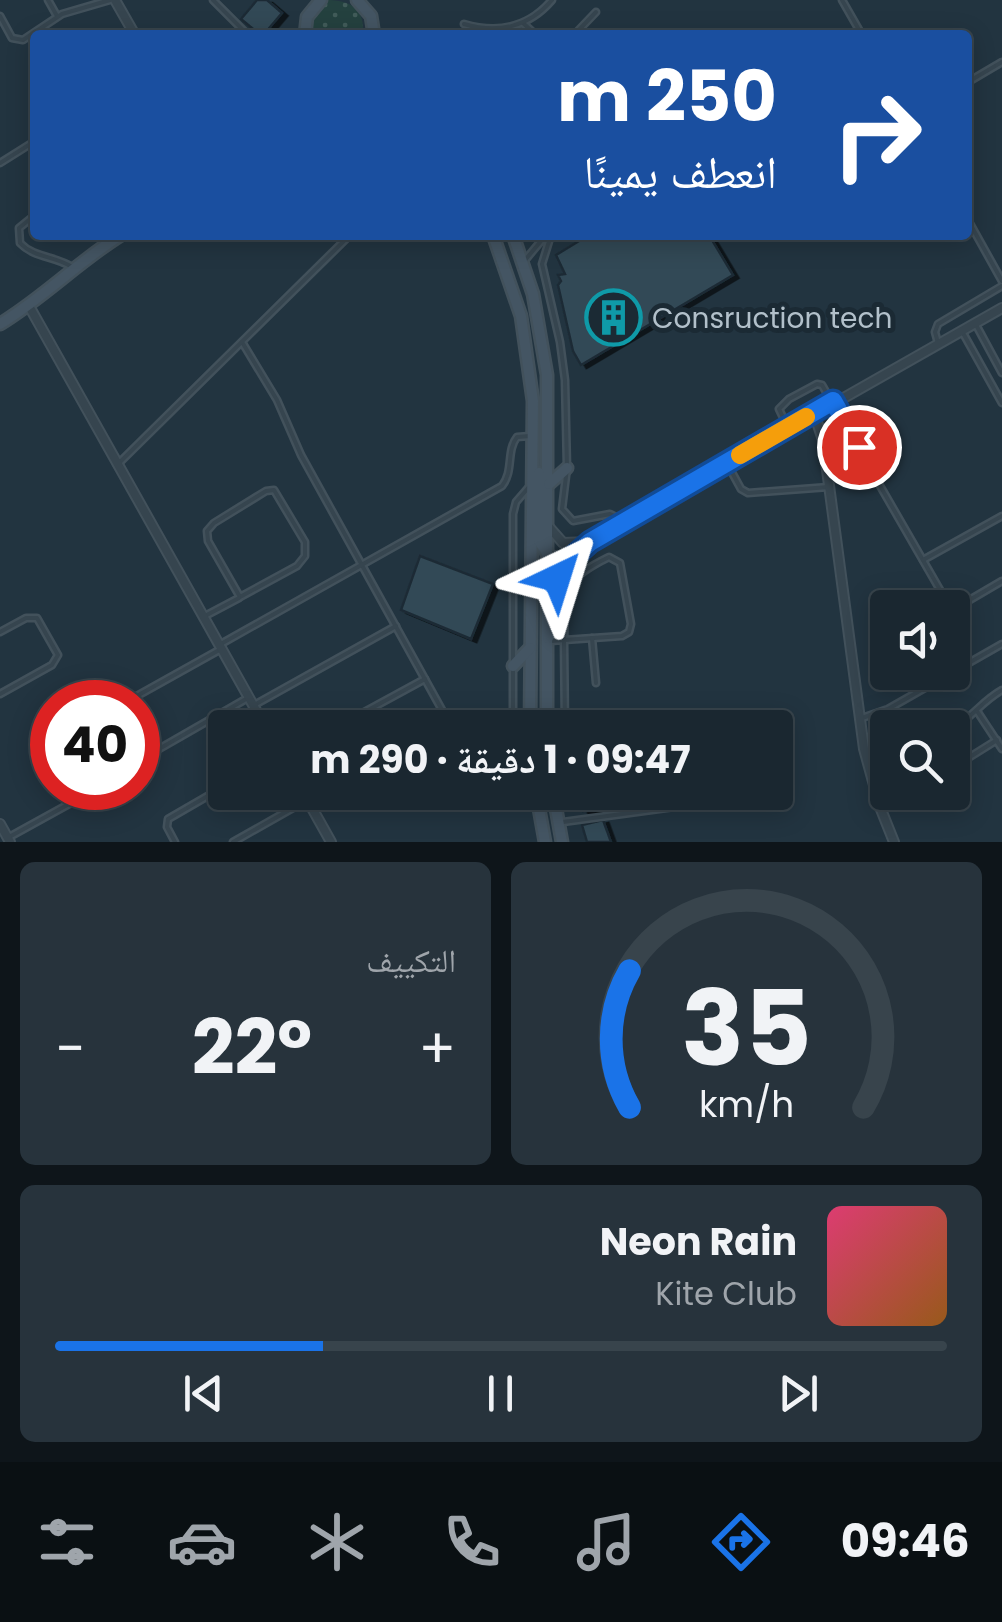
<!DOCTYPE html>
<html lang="ar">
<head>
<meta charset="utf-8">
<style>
  :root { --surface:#1a2730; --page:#27333c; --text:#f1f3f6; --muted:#9fa5ab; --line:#38444c; --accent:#1a73e8 }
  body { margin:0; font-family:Poppins,"Noto Naskh Arabic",sans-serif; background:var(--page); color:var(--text); direction:rtl; height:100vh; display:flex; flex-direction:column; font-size:38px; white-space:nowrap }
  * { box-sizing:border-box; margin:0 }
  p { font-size:32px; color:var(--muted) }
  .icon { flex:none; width:55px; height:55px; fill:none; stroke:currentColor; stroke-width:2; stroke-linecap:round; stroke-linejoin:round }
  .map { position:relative; height:842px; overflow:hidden; direction:ltr }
  .side { display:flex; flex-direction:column; gap:20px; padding:20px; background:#0e151a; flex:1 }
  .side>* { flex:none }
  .top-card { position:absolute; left:30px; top:30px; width:942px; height:210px; border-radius:10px; box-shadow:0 5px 25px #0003,0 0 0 2px var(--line); direction:rtl; background:#1a4fa0; color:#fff; overflow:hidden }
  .tools { position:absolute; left:870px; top:590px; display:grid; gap:20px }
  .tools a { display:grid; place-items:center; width:100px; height:100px; border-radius:10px; background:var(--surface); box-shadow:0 5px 25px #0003,0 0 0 2px var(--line); font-size:50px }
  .speed { position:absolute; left:30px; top:680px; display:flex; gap:20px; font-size:50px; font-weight:700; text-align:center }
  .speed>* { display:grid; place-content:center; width:130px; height:130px; border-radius:50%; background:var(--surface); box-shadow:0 5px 25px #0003,0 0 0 2px var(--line); line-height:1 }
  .speed .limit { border:15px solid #d22; background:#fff; color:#111 }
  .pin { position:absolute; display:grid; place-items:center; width:85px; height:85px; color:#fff; margin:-42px; border:5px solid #fff; border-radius:50%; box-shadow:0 2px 10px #0007 }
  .me { position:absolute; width:110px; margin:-55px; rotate:41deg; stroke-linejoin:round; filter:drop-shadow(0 0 8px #0008) }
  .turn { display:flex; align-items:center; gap:35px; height:210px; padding:0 30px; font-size:45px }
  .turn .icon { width:130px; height:130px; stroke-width:2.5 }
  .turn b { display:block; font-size:70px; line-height:85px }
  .big { font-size:75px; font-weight:700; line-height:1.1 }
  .side .card { flex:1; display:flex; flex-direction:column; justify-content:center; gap:15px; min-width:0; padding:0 35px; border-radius:15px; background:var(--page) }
  .side .dial { align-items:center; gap:0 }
  .dial svg { height:260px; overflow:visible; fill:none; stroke:var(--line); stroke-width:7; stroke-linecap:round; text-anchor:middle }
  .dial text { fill:var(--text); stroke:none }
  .song { display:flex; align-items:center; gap:30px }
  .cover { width:120px; height:120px; border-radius:15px; background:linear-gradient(135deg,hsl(340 70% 55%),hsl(30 70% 35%)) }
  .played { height:10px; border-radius:5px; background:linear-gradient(90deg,var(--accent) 30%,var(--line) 30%) }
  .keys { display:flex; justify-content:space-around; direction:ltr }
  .heat { display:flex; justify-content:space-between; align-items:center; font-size:55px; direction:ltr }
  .side .tiles { flex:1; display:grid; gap:20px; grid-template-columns:1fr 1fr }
  .card:last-child { grid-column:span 2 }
  .trip { position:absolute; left:208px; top:710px; width:585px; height:100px; border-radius:10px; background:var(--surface); box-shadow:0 5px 25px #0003,0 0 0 2px var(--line); font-weight:700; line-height:100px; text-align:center; direction:rtl }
  .menu { display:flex; height:160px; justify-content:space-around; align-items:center; background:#0a1013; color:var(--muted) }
  .menu .icon { width:70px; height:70px }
  .menu .on { color:var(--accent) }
  .menu b { font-size:45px; color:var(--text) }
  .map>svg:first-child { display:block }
  .grass { fill:url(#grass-dots) }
  .building { fill:#334956; stroke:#1d2c36; stroke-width:2.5; filter:url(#shadow) }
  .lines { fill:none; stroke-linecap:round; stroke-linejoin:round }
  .lane-casing { stroke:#42515b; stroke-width:9 }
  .street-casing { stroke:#42515b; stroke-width:12 }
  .secondary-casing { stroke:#42515b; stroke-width:15 }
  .lane { stroke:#36454f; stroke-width:4 }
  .street { stroke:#36454f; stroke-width:8 }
  .secondary { stroke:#445563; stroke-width:10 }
  .route-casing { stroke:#114b97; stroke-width:25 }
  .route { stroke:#1a73e8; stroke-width:18 }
  .slow { stroke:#f59e0b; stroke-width:18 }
  .labels { text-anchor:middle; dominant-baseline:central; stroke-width:10; stroke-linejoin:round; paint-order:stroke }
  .poi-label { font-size:28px; fill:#b2c0ca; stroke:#1b2a34; text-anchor:start }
</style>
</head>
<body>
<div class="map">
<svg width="1002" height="842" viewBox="0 0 1002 842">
  <defs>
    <pattern id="grass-dots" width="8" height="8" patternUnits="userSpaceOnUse" patternTransform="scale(2.5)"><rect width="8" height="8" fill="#24413f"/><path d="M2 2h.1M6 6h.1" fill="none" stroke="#415b59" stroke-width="1.8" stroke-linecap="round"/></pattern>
    <filter id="shadow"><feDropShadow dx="5.5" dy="3" stdDeviation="0" flood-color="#0009"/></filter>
  </defs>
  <rect width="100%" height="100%" fill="#223440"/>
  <path class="grass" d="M 326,0 C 350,0 365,8 363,35 L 305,35 L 311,9 Z"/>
  <g class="building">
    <path d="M 257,0 L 267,0 L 282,13 L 265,33 L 258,33 L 241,19 Z"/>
    <path d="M 589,235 L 709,235 L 733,275 L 581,365 L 573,351 L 558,285 L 561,281 L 558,275 L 565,274 L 556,255 Z"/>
    <path d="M 420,556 L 493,584 L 471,639 L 401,610 Z"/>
    <path d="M 578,792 L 670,792 L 671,800 L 583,811 Z"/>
    <path d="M 603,820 L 611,842 L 587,842 L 582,825 Z"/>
  </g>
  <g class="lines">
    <defs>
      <g id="lane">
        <path d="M 48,0 L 57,16"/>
        <path d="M 213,0 L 248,35"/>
        <path d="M 842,0 L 862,35"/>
        <path d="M 0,16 L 12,38 L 23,40 L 62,14 L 110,0"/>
        <path d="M 523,23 L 536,35"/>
        <path d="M 464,24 C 498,34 529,27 552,0"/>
        <path d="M 574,35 L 596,12"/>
        <path d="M 968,82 L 1002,62"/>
        <path d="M 0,163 L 35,141"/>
        <path d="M 35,215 L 19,228 L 20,243 C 34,258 55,256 72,267"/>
        <path d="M 968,220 L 1002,281"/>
        <path d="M 551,235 L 542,264 L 560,342 L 565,380 L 567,468 L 562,509 L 573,521 L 610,514 L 624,521"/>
        <path d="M 526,259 L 546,235"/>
        <path d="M 975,323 L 1002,373"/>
        <path d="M 963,333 L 1002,403"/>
        <path d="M 242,342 L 277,400 L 301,455 L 452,728"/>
        <path d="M 938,343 L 935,332 L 938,324 L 1002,286"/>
        <path d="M 788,428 L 779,409 L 789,399 L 817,384 L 822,385 L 947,602 L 961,605 L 1002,581"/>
        <path d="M 117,465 L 350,235"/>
        <path d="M 729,467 L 741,489 L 748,493 L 829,487"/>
        <path d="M 274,490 L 305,542 L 305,556 L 297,566 L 240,597 L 208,541 L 207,531 L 214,523 L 266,491 Z"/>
        <path d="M 609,557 L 620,563 L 631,624 L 629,632 L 622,636 L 564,640 C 566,590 560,581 609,557 Z"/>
        <path d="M 923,560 L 1002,516"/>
        <path d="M 203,617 L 239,598"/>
        <path d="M 0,632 L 26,618 L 37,618 L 58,655 L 52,665 L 0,694"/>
        <path d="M 592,638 L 596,683"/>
        <path d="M 551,641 L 564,640 L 565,728"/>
        <path d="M 219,645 L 502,486 C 514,471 506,451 517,437 L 530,436"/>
        <path d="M 126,702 L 221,649"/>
        <path d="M 256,704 L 396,626"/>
        <path d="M 977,711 L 1002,749"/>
        <path d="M 859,719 L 888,709 L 1002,644"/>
        <path d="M 335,728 L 425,679"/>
        <path d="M 516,728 L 513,716 L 513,514 L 516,502 L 529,487"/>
        <path d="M 952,729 C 972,718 982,701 1002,690"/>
        <path d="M 965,760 L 997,740"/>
        <path d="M 138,761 L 246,699"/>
        <path d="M 563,822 L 689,805"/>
        <path d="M 11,836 L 98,788"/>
        <path d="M 175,842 L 167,827 L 168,819 L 225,786"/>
        <path d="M 233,842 L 307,800"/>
      </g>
      <g id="street">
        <path d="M 115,0 L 135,35"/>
        <path d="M 29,306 L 266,728"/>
        <path d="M 814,413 L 823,440 L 864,749 L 880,807 L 894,842"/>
        <path d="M 548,526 L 563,543 L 589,542"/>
        <path d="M 585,545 L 1002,308"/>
        <path d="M 548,554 L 558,557 L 573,553"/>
        <path d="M 303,792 L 331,842"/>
        <path d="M 0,824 L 10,842"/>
      </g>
      <g id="secondary">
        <path d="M 357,0 L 371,16 L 374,35"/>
        <path d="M 305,35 L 307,17 L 321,0"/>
        <path d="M 493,235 L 521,316 L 533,401 L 530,728"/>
        <path d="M 513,235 L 533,294 L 547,375 L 547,728"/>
        <path d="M 0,324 C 43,298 79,261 121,235"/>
        <path d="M 539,473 L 539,541 L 547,553"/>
        <path d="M 549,484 L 567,468"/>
        <path d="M 548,638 L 556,623 L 560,569 L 589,542"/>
        <path d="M 513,666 L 530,648"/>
        <path d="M 536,792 L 545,842"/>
        <path d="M 553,792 L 562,842"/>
      </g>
    </defs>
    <use href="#lane" class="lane-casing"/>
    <use href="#street" class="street-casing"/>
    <use href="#secondary" class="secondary-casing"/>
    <use href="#lane" class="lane"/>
    <use href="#street" class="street"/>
    <use href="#secondary" class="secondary"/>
  </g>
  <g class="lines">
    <defs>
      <path id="route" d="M 557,578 L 560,569 L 590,542 L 833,401 L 859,447"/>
    </defs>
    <use href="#route" class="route-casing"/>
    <use href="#route" class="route"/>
    <path class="slow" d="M 740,455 L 806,417"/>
  </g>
  <defs>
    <symbol id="building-ring" viewBox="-11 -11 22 22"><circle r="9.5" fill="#1b2a34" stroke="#0f9aa8" stroke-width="1.5"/><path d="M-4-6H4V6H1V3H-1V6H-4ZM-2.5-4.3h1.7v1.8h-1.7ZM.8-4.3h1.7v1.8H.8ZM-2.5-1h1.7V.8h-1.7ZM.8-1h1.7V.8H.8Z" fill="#0f9aa8"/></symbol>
  </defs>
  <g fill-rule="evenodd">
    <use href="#building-ring" x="582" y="286" width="63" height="63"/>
  </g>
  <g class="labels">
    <g class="poi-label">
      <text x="652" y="318">Consruction tech</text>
    </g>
  </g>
</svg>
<div class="tools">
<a><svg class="icon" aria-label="sound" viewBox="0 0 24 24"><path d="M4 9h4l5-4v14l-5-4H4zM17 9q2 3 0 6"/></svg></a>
<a><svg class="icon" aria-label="search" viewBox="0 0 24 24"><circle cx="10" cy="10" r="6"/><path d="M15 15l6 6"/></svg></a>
</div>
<div class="speed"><div class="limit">40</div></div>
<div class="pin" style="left:859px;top:447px;background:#d93025"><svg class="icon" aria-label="arrive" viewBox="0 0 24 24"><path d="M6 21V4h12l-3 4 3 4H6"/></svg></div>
<svg class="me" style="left:557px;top:578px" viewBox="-20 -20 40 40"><path d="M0-17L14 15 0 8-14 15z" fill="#1a73e8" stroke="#fff" stroke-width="4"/></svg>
<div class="trip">09:47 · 1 دقيقة · 290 m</div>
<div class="top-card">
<div class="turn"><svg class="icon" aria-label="right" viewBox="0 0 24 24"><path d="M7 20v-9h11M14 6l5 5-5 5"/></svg><div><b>250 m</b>انعطف يمينًا</div></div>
</div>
</div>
<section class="side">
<div class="tiles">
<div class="card dial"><svg viewBox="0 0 100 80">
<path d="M14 69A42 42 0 1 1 86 69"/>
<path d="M14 69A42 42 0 0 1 14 27" stroke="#1a73e8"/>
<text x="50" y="56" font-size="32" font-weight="700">35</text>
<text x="50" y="72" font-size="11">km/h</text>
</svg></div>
<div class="card"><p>التكييف</p>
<div class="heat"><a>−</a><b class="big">22°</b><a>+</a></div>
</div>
<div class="card">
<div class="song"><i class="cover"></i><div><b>Neon Rain</b><p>Kite Club</p></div></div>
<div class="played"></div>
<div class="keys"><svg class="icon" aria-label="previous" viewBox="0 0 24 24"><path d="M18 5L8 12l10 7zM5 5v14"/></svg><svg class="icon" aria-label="pause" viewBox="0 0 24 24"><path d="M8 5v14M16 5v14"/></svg><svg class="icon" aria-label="next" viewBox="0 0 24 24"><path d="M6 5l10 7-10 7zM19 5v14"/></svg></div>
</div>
</div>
</section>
<nav class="menu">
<b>09:46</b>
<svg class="icon on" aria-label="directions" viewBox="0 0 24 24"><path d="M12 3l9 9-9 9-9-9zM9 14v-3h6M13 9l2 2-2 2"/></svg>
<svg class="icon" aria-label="music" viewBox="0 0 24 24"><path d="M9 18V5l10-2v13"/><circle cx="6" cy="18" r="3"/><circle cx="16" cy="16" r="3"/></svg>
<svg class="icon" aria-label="phone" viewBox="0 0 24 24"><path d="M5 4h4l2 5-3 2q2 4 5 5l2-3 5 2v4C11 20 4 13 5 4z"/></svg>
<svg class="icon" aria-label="climate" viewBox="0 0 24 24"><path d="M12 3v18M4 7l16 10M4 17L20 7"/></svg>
<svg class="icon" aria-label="car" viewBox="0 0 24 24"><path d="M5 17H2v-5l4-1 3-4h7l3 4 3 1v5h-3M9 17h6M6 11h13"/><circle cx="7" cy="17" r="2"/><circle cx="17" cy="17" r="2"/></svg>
<svg class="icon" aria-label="filters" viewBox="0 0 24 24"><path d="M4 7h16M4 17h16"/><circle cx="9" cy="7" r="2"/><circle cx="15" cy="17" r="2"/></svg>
</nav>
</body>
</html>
